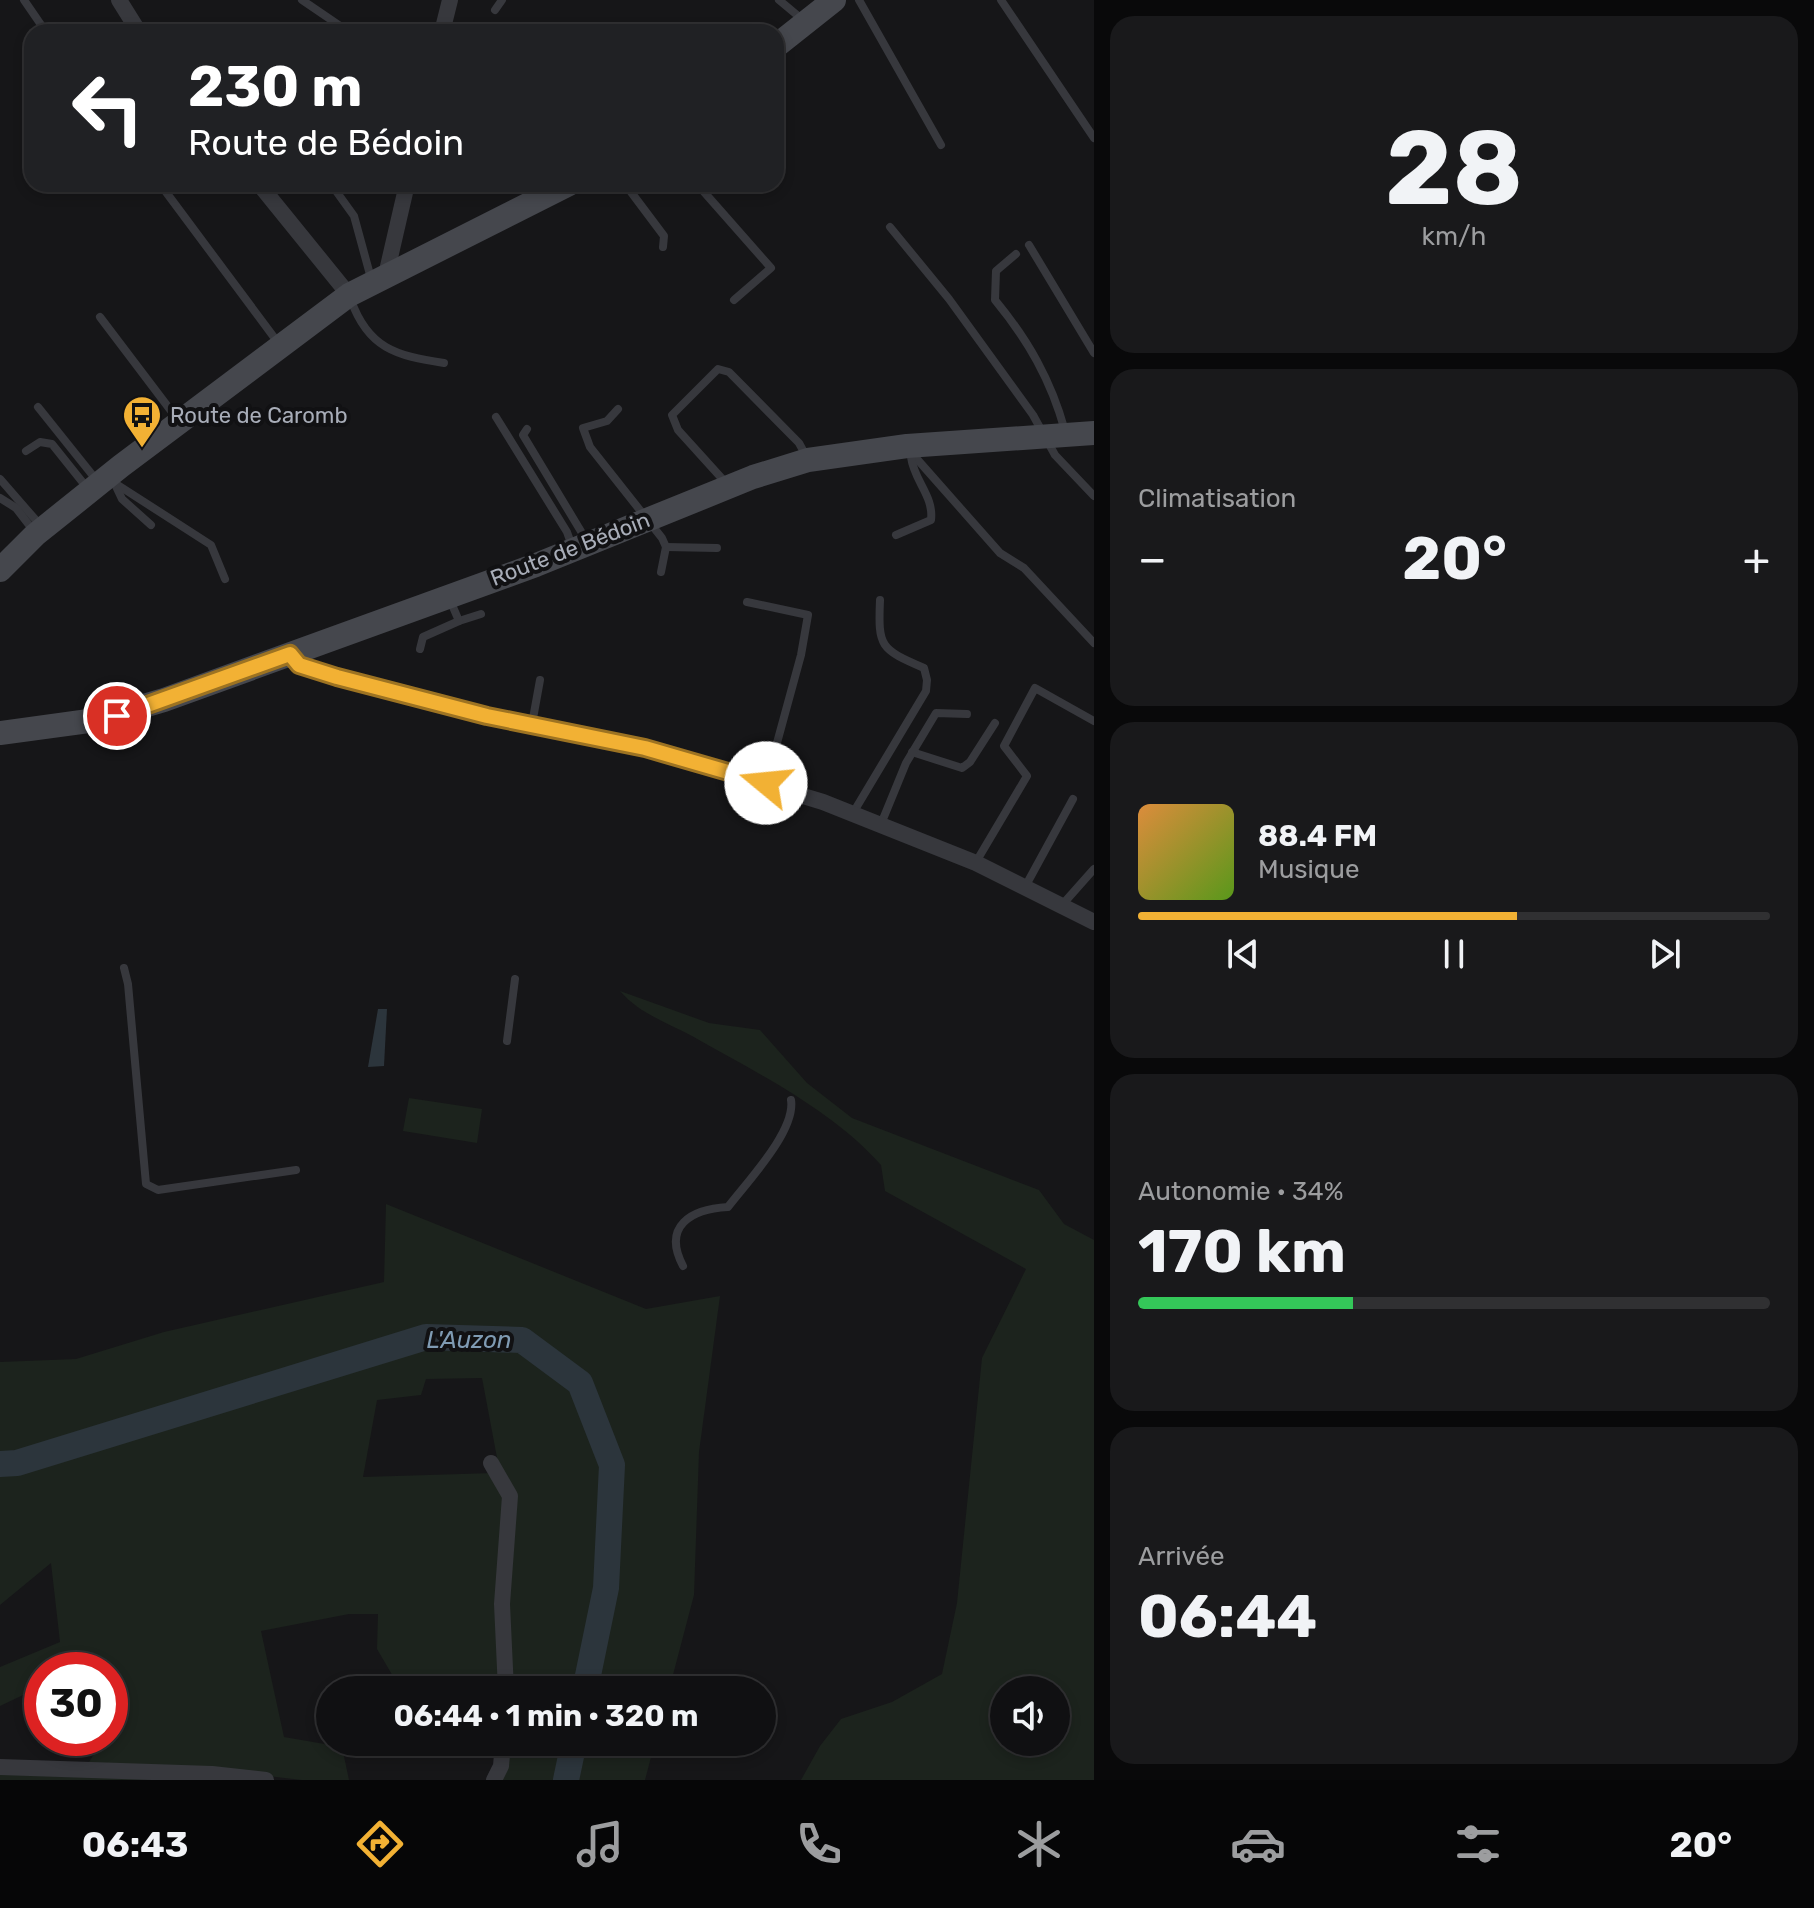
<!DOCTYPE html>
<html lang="fr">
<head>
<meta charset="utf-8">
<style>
  :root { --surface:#101012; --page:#19191b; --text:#f1f3f6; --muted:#9c9d9f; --line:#303032; --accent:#f2b134 }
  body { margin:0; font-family:Rubik,sans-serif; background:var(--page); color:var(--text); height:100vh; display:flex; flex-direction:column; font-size:30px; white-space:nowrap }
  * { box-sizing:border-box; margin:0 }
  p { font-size:26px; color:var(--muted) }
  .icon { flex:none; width:44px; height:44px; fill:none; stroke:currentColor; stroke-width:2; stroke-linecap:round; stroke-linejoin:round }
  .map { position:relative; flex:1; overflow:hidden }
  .drawer { display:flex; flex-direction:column; gap:16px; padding:16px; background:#09090a; width:720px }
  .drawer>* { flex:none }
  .banner { position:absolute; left:24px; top:24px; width:760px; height:168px; border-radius:24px; box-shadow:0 4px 12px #0003,0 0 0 2px var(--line); background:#202124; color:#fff; overflow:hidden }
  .buttons { position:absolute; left:990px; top:1676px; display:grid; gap:16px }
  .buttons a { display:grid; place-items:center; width:80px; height:80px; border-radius:50%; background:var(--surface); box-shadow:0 4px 12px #0003,0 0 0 2px var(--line); font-size:40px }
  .speed { position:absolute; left:24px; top:1652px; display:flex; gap:16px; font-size:40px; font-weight:700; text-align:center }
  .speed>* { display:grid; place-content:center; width:104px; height:104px; border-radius:50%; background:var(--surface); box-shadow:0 4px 12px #0003,0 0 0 2px var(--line); line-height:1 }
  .speed .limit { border:12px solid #d22; background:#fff; color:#111 }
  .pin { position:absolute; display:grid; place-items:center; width:68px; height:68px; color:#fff; margin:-34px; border:4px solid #fff; border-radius:50%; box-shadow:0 2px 8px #0007 }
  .me { position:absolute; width:88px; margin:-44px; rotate:287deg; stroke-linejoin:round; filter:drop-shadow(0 0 6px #0008) }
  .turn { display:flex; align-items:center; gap:28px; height:168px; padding:0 32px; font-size:36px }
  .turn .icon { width:104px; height:104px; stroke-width:2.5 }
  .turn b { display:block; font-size:56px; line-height:68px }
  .big { font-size:60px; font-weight:700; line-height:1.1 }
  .drawer .widget { flex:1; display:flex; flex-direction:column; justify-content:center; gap:12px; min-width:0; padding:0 28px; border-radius:24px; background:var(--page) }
  .drawer .dial { align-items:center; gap:0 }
  .dial b { font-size:104px; line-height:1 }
  .song { display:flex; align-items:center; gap:24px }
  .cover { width:96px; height:96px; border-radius:12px; background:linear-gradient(135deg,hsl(30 70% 55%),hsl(90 70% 35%)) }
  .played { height:8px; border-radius:4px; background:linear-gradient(90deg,var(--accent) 60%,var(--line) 60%) }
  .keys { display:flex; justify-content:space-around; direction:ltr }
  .heat { display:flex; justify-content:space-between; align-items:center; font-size:44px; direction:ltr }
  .charge { height:12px; border-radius:6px; background:linear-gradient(90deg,#34c759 34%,var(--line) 0) }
  .trip { position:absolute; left:316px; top:1676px; width:460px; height:80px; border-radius:40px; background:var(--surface); box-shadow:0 4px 12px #0003,0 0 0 2px var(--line); font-weight:700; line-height:80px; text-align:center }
  .menu { display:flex; height:128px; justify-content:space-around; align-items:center; background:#060607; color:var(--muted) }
  .menu .icon { width:56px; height:56px }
  .menu .on { color:var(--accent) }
  .menu b { font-size:36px; color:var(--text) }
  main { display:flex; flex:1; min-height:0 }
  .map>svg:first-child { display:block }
  .green { fill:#1c231d; fill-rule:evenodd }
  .water { fill:#2c353c }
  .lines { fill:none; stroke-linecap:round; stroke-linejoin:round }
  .river { stroke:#2c353c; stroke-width:26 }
  .service { stroke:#37383d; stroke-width:8 }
  .minor { stroke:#37383d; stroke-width:16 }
  .secondary { stroke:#45474d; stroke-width:24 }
  .route-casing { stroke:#9d7322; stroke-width:20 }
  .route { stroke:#f2b134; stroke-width:14 }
  .labels { text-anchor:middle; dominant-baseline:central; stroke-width:8; stroke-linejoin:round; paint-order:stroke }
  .poi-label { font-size:22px; fill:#a8adb8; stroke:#111113; text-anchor:start }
  .street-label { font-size:22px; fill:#a8adb8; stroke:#111113 }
  .water-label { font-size:24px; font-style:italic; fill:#7f9bb3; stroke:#111113 }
</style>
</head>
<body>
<main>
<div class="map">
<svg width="1094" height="1780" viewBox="0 0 1094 1780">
  <rect width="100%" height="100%" fill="#161618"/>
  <g class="green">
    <path d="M 620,991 L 709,1023 L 760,1030 L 807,1083 L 852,1118 L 1039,1190 L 1064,1224 L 1094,1240 L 1094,1780 L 801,1780 L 820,1746 L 841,1719 L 892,1702 L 942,1674 L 957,1603 L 982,1358 L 1026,1269 L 885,1191 L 881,1165 C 831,1109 757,1073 692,1036 C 666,1022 640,1014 620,991 ZM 1056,1690 L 1056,1742 L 1004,1742 L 1004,1690 Z"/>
    <path d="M 409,1098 L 482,1109 L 477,1143 L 403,1131 Z"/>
    <path d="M 386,1204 L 646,1309 L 720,1296 L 699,1452 L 694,1595 L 669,1690 L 512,1690 L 508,1604 L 516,1496 L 498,1463 L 482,1378 L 426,1379 L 421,1395 L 377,1400 L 363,1477 L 494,1473 L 506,1496 L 502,1690 L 401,1690 L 377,1649 L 378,1614 L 349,1614 L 261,1631 L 284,1737 L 342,1747 L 349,1780 L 302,1780 L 214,1770 L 220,1780 L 0,1780 L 0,1773 L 81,1775 L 104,1738 L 110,1738 L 110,1670 L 42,1670 L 42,1686 L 0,1706 L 0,1667 L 60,1642 L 51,1563 L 0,1605 L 0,1362 L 76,1359 L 164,1332 L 384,1282 Z"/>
    <path d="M 509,1742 L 655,1742 L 645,1780 L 500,1780 Z"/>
  </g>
  <path class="water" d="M 378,1009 L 387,1009 L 384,1066 L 368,1067 Z"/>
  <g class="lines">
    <g class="river">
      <path d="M 0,1464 L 17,1463 L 426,1337 L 522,1340 L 580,1383 L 612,1465 L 606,1588 L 585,1690"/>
      <path d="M 566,1780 L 574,1742"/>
    </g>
    <g class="service">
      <path d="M 24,0 L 46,32"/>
      <path d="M 302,0 L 349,32"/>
      <path d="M 779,0 L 803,20"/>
      <path d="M 859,0 L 941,145"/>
      <path d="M 1001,0 L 1094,138"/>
      <path d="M 495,10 L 502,0"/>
      <path d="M 160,184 L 279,344"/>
      <path d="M 331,184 L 354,216 L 372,282"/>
      <path d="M 625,184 L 664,236 L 663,247"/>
      <path d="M 697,184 L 771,268 L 734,300"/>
      <path d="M 890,227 L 949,299 L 1033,415 L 1055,455 L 1094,496"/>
      <path d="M 1029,245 L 1094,353"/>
      <path d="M 1016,254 L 996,271 L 995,300 C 1028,340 1051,380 1065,431"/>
      <path d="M 351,300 C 368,348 396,356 444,363"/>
      <path d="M 100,317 L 178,420"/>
      <path d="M 38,407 L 98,482"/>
      <path d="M 618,409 L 607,421 L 583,428 L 590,447 L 662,538 L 666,547 L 661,572"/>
      <path d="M 496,417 L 567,532 L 573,549"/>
      <path d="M 527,429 L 523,435 L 588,543"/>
      <path d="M 909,450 L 1000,553 L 1024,568 L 1094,643"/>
      <path d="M 26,451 L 40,442 L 52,444 L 88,489"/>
      <path d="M 0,479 L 41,526"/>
      <path d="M 110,480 L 211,545 L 225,579"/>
      <path d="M 114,482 L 122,499 L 151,525"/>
      <path d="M 726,483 L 678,430 L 672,415 L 718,369 L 729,372 L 799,443 L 806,456"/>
      <path d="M 0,498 L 16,508 L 33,530"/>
      <path d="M 896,535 L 931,520 C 934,496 914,481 911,457"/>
      <path d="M 666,547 L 717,548"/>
      <path d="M 747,602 L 808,615 L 801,655 L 766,783"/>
      <path d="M 459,621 L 481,614"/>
      <path d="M 420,649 L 423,637 L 459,621 L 450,600"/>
      <path d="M 532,724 L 540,680"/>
      <path d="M 912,752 L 962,768 L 970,762 L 995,723"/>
      <path d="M 853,813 L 926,691 L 927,680 L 924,668 C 880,649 878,647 880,600"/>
      <path d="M 881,824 L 906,763 L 936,713 L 967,714"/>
      <path d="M 976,862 L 1027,776 L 1004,746 L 1035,688 L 1094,721"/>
      <path d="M 1025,887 L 1073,799"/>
      <path d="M 1062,905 L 1094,869"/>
      <path d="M 124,968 L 128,984 L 146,1184 L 158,1190 L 296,1170"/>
      <path d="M 507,1041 L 515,979"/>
      <path d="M 683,1266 C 662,1226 691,1209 728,1207 C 747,1182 796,1131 791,1100"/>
    </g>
    <g class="minor">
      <path d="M 119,0 L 139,32"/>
      <path d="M 442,32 L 450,0"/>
      <path d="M 259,184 L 349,295"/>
      <path d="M 386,275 L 407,184"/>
      <path d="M 290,654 L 299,665 L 337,677 L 487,716 L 645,748 L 823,802 L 976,863 L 1094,922"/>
      <path d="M 491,1463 L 510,1496 L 502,1604 L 506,1690"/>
      <path d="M 0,1767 L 212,1774 L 266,1780"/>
      <path d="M 494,1780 L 501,1766 L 503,1742"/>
    </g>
    <g class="secondary">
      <path d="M 776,46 L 834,0"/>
      <path d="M 0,570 L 35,535 L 121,466 L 349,295 L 569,184"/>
      <path d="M 0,733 L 96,720 L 164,700 L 536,565 L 753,477 L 808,460 L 907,446 L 1094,433"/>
    </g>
  </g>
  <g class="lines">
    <defs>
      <path id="route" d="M 117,716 L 290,654 L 299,665 L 337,677 L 487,716 L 645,748 L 766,783"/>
    </defs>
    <use href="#route" class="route-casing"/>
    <use href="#route" class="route"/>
  </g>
  <defs>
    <symbol id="bus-pin" viewBox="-11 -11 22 30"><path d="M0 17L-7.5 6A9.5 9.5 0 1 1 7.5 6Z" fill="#f2b134" stroke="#111113"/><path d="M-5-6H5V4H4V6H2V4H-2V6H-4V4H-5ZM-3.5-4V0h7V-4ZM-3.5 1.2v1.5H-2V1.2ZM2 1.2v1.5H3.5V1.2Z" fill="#111"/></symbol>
  </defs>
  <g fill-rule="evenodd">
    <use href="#bus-pin" x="120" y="393" width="44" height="60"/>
  </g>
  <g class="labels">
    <g class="poi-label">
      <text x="170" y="415">Route de Caromb</text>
    </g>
    <g class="street-label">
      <text transform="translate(570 549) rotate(-21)">Route de Bédoin</text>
    </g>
    <g class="water-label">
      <text x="469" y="1340">L'Auzon</text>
    </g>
  </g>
</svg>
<div class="buttons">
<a><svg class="icon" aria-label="sound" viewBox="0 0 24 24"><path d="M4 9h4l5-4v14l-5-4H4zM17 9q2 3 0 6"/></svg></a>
</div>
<div class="speed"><div class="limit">30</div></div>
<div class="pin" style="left:117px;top:716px;background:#d93025"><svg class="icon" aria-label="arrive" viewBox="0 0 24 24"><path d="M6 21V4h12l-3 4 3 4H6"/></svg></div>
<svg class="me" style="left:766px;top:783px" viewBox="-20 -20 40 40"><circle r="19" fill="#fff"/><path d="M0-13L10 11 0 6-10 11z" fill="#f2b134"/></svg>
<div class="trip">06:44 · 1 min · 320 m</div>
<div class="banner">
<div class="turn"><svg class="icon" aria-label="left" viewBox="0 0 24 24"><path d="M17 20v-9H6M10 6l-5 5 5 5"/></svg><div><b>230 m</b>Route de Bédoin</div></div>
</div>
</div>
<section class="drawer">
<div class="widget dial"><b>28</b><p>km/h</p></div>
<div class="widget"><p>Climatisation</p>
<div class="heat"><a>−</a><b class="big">20°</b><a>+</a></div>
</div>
<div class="widget">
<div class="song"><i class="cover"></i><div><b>88.4 FM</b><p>Musique</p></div></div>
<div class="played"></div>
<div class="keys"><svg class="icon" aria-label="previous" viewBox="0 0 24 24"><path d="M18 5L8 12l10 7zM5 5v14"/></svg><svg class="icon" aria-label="pause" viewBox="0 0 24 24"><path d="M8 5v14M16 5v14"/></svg><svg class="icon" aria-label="next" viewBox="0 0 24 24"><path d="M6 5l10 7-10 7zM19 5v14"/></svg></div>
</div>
<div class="widget"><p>Autonomie · 34%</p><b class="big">170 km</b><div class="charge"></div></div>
<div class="widget"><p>Arrivée</p><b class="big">06:44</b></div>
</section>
</main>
<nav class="menu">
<b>06:43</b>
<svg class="icon on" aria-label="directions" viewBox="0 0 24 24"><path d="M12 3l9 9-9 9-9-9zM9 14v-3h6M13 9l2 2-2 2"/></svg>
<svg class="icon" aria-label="music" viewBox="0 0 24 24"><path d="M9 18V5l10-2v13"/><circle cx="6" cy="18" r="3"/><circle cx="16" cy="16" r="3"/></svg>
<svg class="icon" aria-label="phone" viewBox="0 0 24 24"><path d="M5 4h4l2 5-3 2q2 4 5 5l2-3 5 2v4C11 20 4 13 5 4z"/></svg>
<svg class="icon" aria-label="climate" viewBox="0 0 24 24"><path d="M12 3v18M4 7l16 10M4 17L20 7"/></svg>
<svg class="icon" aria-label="car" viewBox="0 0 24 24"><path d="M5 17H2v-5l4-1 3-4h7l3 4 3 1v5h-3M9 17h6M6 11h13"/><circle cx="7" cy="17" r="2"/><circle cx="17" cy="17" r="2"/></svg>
<svg class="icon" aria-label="filters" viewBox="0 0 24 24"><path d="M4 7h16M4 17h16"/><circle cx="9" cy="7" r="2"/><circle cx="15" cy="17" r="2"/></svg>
<b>20°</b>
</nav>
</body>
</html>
